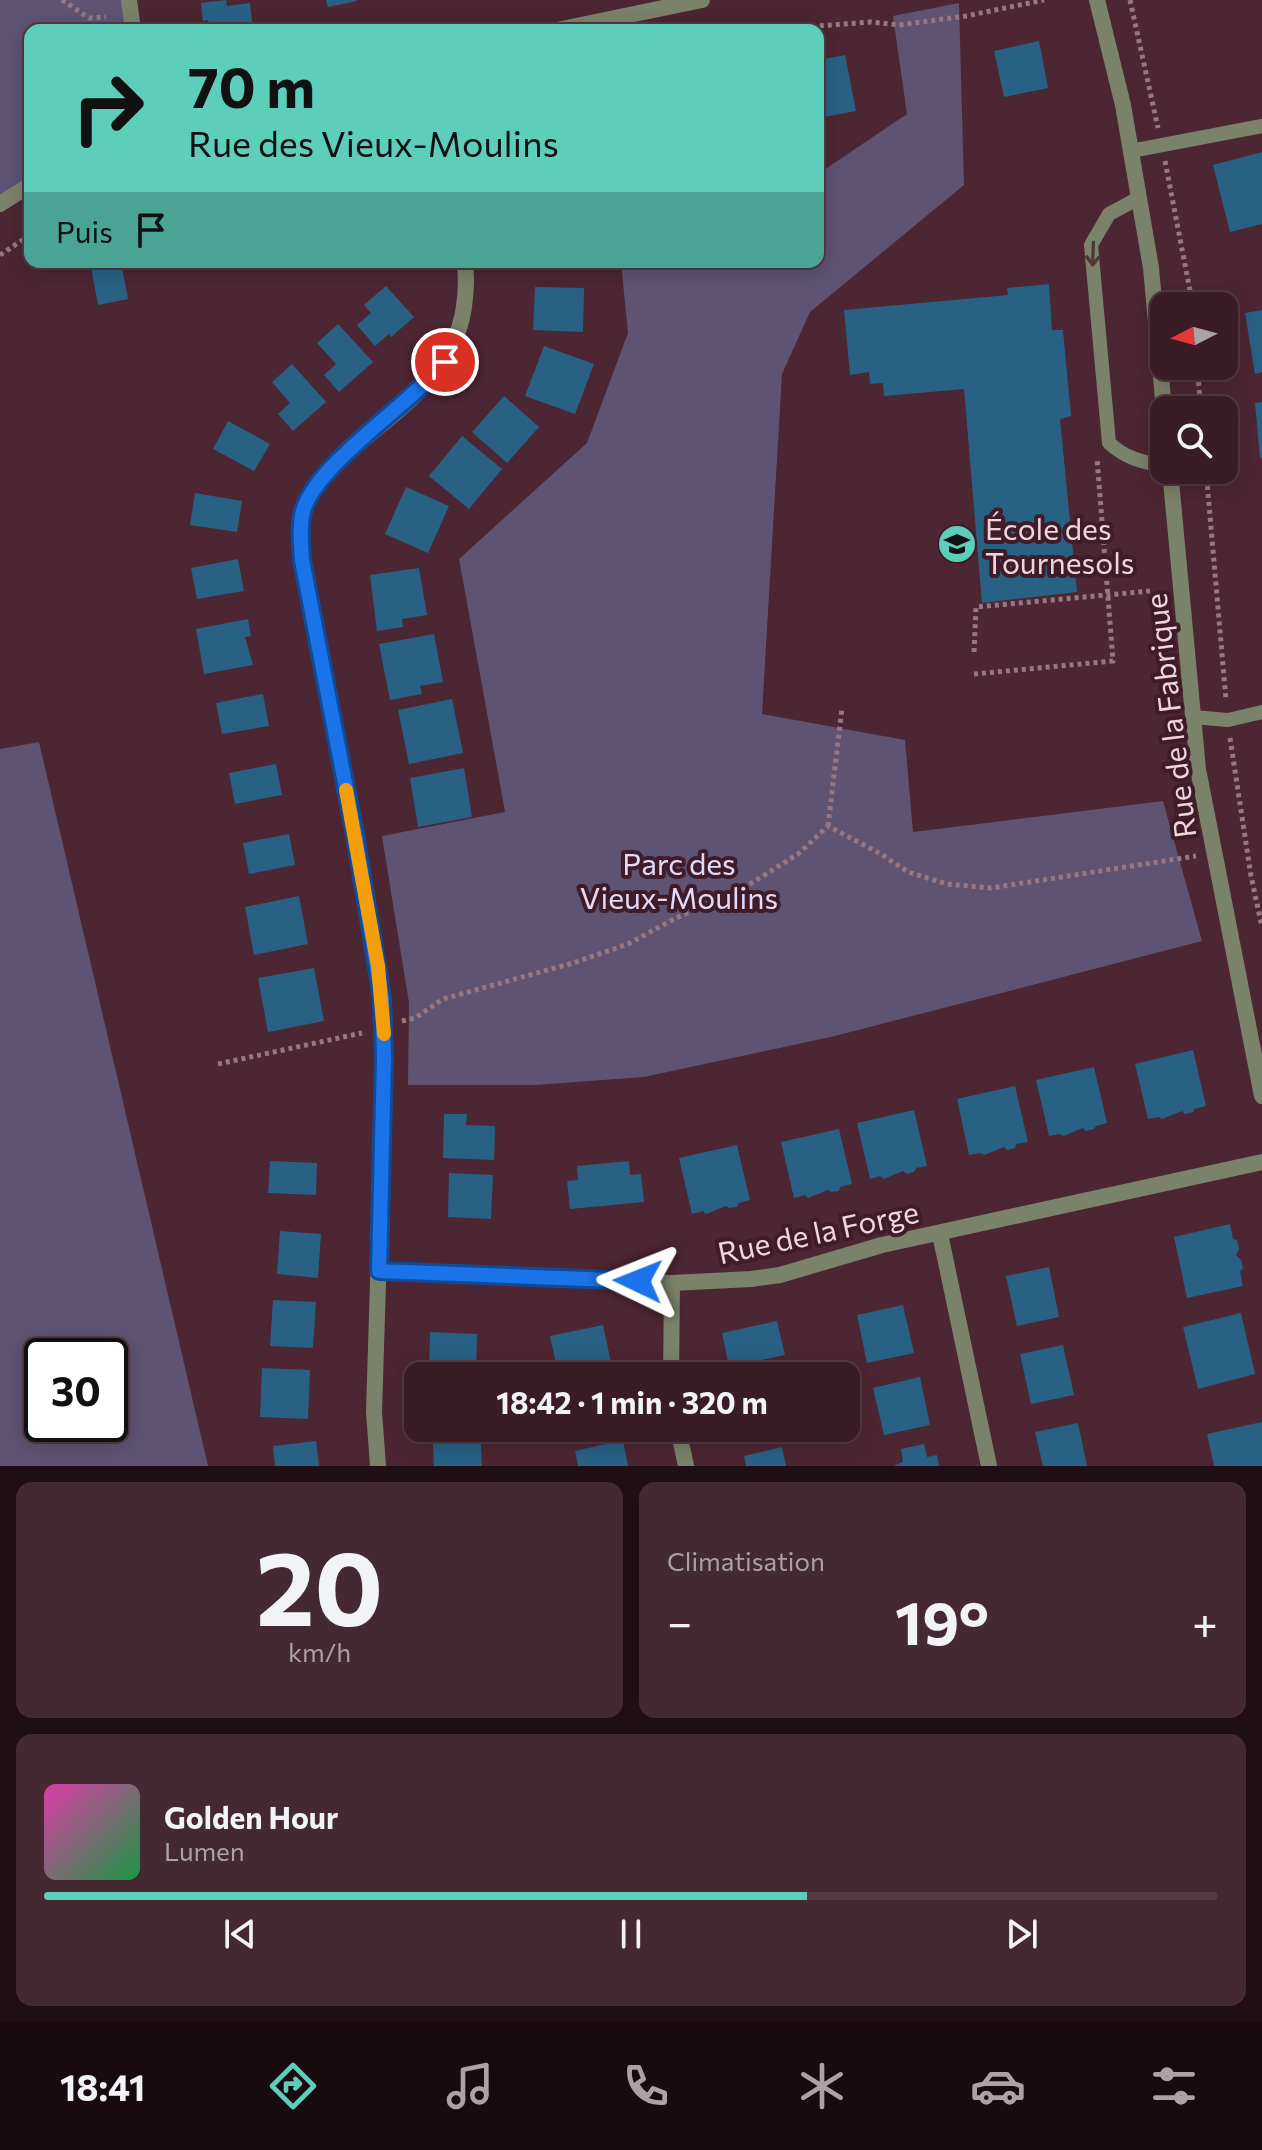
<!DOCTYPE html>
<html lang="fr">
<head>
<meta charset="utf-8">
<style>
  :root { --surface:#391c26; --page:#442932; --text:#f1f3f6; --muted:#aba1a7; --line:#533a43; --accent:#5cceba }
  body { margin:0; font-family:Commissioner,sans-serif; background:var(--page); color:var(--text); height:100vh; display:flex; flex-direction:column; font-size:30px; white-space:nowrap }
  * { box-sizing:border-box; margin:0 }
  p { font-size:26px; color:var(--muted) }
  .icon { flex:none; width:44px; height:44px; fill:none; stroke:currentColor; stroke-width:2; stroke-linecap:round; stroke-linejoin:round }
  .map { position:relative; height:1466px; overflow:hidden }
  .sheet { display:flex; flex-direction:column; gap:16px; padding:16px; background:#1f0f15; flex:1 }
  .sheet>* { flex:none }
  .top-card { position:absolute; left:24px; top:24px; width:800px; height:244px; border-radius:16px; box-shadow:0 4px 20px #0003,0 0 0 2px var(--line); background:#5cceba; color:#111; overflow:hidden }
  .needle { width:52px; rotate:264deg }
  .controls { position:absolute; left:1150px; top:292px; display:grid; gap:16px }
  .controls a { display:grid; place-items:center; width:88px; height:88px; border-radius:16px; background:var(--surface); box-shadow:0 4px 20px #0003,0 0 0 2px var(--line); font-size:40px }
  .speed { position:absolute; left:24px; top:1338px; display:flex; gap:16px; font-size:40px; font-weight:700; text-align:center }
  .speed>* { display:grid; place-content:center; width:104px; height:104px; border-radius:50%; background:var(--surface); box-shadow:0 4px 20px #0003,0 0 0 2px var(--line); line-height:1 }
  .speed .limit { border:4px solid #111; border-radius:12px; background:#fff; color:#111 }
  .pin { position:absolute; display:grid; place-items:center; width:68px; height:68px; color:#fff; margin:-34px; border:4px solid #fff; border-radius:50%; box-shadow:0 2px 8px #0007 }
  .me { position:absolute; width:88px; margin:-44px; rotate:272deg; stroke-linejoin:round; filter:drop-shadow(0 0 6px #0008) }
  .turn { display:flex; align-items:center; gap:28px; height:168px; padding:0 32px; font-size:36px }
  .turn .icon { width:104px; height:104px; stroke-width:2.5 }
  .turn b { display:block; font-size:56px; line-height:68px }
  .then { display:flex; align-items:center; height:76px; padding:0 32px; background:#0003; gap:16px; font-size:30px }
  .big { font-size:60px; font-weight:700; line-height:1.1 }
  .sheet .tile { flex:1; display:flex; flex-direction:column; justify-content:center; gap:12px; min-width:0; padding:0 28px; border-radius:16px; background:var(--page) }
  .sheet .dial { align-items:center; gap:0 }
  .dial b { font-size:104px; line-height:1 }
  .song { display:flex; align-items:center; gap:24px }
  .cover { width:96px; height:96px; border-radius:12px; background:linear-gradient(135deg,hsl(320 70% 55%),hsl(140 70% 35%)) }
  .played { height:8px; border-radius:4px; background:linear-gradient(90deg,var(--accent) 65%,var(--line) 65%) }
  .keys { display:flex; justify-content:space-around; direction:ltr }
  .heat { display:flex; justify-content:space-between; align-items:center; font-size:44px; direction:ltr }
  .sheet .tiles { flex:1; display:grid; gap:16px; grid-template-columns:1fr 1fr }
  .tile:last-child { grid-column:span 2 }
  .trip { position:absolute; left:404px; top:1362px; width:456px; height:80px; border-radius:16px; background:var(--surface); box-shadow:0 4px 20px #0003,0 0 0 2px var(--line); font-weight:700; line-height:80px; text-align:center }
  .menu { display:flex; height:128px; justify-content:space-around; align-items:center; background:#170b0f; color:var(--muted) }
  .menu .icon { width:56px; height:56px }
  .menu .active { color:var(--accent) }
  .menu b { font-size:36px; color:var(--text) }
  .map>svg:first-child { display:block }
  .green { fill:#5e5373; fill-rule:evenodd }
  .building { fill:#296185 }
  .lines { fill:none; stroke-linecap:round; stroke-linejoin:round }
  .path { stroke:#987781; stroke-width:5; stroke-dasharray:4 4; stroke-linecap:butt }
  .service { stroke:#7b826a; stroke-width:14 }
  .minor { stroke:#7b826a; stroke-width:16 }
  .tertiary { stroke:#7b826a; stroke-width:16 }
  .oneway { stroke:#4f3638 }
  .route-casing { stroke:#114b97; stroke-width:20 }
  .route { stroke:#1a73e8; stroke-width:14 }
  .slow { stroke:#f59e0b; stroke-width:14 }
  .labels { text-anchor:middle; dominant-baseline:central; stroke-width:8; stroke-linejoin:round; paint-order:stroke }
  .poi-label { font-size:30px; fill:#efd5dc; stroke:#401c28; text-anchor:start }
  .street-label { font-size:30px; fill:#efd5dc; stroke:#401c28 }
  .park-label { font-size:30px; fill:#e3d9f9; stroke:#401c28 }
</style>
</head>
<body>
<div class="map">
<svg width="1262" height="1466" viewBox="0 0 1262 1466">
  <rect width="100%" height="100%" fill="#4c2632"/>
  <g class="green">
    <path d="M 0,0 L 129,0 L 133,30 L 30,30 L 30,185 L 0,204 Z"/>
    <path d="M 959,3 L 964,185 L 810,312 L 782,374 L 762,714 L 905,740 L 913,832 L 1163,801 L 1202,941 L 835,1036 L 644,1077 L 535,1085 L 408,1085 L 409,1003 L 382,836 L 505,812 L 459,559 L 587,443 L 628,333 L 621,262 L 818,262 L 818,174 L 907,114 L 893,16 Z"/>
    <path d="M 39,742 L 208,1466 L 0,1466 L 0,749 ZM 110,1356 L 110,1424 L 42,1424 L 42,1356 Z"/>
  </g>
  <g class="building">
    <path d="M 226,0 L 227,6 L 250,3 L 253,30 L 209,30 L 208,20 L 203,21 L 201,3 Z"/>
    <path d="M 326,0 L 356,0 L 357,1 L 328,7 Z"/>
    <path d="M 1039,41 L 1048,88 L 1004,97 L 994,51 Z"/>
    <path d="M 845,55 L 856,111 L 819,118 L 818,60 Z"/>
    <path d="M 1262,152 L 1262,224 L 1230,232 L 1213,165 Z"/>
    <path d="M 90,262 L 121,262 L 128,299 L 98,305 Z"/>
    <path d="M 529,262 L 554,262 L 554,263 L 530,269 Z"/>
    <path d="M 1049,284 L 1052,330 L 1063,330 L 1071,416 L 1060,419 L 1077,592 L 982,603 L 964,389 L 884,396 L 883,383 L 870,384 L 869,372 L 850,375 L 844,310 L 1008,295 L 1007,288 Z"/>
    <path d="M 386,286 L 414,317 L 391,337 L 389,334 L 375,346 L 357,325 L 371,313 L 364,305 Z"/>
    <path d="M 535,287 L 584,288 L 583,332 L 533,330 Z"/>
    <path d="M 1262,310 L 1262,372 L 1255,374 L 1245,313 Z"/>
    <path d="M 338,324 L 373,362 L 339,392 L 324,375 L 336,364 L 317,343 Z"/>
    <path d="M 544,346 L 594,364 L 575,414 L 525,396 Z"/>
    <path d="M 292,364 L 326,402 L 293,431 L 278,414 L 290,403 L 272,382 Z"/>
    <path d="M 504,396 L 539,427 L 507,463 L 472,432 Z"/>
    <path d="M 1262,402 L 1262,458 L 1260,458 L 1255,403 Z"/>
    <path d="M 228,421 L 270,444 L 254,471 L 213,449 Z"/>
    <path d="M 462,436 L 502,469 L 469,509 L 429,476 Z"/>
    <path d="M 406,487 L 449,506 L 428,553 L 385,534 Z"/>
    <path d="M 195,493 L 242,501 L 237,532 L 190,525 Z"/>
    <path d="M 238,559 L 244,591 L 197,599 L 191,568 Z"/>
    <path d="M 419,568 L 427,615 L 402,619 L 403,627 L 377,631 L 370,575 Z"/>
    <path d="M 248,619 L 251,636 L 245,637 L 253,665 L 204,674 L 196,629 Z"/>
    <path d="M 434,634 L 443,682 L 420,686 L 422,694 L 390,700 L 379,644 Z"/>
    <path d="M 263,694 L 269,726 L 222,734 L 216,703 Z"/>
    <path d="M 452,699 L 463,753 L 409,764 L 398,710 Z"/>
    <path d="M 276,764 L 282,795 L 235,804 L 229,773 Z"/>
    <path d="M 464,768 L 472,817 L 418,827 L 410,778 Z"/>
    <path d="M 289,834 L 295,865 L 249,874 L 243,843 Z"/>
    <path d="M 299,896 L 308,944 L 254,955 L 245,907 Z"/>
    <path d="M 314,968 L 324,1021 L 268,1032 L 258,978 Z"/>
    <path d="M 1193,1050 L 1206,1106 L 1194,1109 L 1193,1112 L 1185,1114 L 1182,1111 L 1162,1119 L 1159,1117 L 1148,1119 L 1135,1064 Z"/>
    <path d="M 1094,1067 L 1107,1123 L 1096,1126 L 1094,1129 L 1086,1131 L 1083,1128 L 1063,1136 L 1060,1134 L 1049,1136 L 1036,1080 Z"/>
    <path d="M 1015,1086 L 1028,1142 L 1016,1144 L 1015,1148 L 1007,1150 L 1004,1147 L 984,1155 L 981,1153 L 969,1155 L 957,1099 Z"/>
    <path d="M 914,1110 L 927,1166 L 916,1168 L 914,1172 L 907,1174 L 903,1171 L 884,1179 L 880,1176 L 870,1179 L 857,1123 Z"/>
    <path d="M 444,1114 L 467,1114 L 466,1125 L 495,1126 L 494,1160 L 443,1158 Z"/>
    <path d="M 839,1129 L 852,1184 L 840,1187 L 839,1191 L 831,1192 L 828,1190 L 808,1198 L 805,1195 L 794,1198 L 781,1142 Z"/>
    <path d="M 737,1145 L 750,1200 L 739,1203 L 737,1207 L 729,1208 L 726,1206 L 706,1214 L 703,1211 L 692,1214 L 679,1158 Z"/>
    <path d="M 270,1161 L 317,1163 L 316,1195 L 268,1193 Z"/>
    <path d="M 629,1161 L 630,1175 L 641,1174 L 644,1202 L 570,1209 L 567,1181 L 578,1180 L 577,1166 Z"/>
    <path d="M 449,1173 L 493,1175 L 491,1219 L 448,1217 Z"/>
    <path d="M 1230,1224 L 1233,1239 L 1237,1240 L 1239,1249 L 1236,1255 L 1241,1260 L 1243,1268 L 1240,1272 L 1243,1286 L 1187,1298 L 1174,1237 Z"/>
    <path d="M 280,1231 L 321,1234 L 318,1278 L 277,1274 Z"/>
    <path d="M 1049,1267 L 1059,1317 L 1017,1326 L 1006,1276 Z"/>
    <path d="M 273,1300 L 316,1302 L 313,1348 L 270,1346 Z"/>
    <path d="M 903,1305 L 914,1353 L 867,1363 L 857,1315 Z"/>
    <path d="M 1241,1313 L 1255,1374 L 1198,1389 L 1183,1327 Z"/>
    <path d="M 777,1321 L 785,1355 L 757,1361 L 761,1375 L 731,1376 L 722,1333 Z"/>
    <path d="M 603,1325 L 613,1372 L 587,1376 L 584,1362 L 557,1368 L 550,1336 Z"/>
    <path d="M 430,1332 L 477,1334 L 476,1376 L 429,1376 Z"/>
    <path d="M 1063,1345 L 1074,1395 L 1031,1404 L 1020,1354 Z"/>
    <path d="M 262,1368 L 310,1370 L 308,1419 L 260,1417 Z"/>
    <path d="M 920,1377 L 930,1425 L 884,1435 L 873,1388 Z"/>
    <path d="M 1262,1422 L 1262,1466 L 1214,1466 L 1207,1434 Z"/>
    <path d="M 1078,1423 L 1087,1466 L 1043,1466 L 1035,1432 Z"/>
    <path d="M 432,1428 L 480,1428 L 482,1466 L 434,1466 Z"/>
    <path d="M 560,1428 L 619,1428 L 619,1431 L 563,1443 Z"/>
    <path d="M 733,1428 L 793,1428 L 794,1432 L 736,1444 Z"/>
    <path d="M 623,1440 L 628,1466 L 578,1466 L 575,1451 Z"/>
    <path d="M 316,1441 L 319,1466 L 275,1466 L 273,1446 Z"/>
    <path d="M 924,1444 L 927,1457 L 937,1455 L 939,1466 L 893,1466 L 903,1462 L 901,1449 Z"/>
    <path d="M 782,1447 L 786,1466 L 746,1466 L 744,1456 Z"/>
  </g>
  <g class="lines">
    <g class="path">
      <path d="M 62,0 L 89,18 L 106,17"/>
      <path d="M 1130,0 L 1158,128"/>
      <path d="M 764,30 L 871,22 L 899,25 L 966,16 L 1044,0"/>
      <path d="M 1165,161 L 1193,306"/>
      <path d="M 0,255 L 30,235"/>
      <path d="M 1197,366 L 1201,410"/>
      <path d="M 1206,470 L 1226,700"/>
      <path d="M 974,652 L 976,607 L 1150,591"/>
      <path d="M 974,674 L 1113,661 L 1097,458"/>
      <path d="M 1230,738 L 1251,876 L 1262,927"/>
      <path d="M 828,826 L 842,708"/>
      <path d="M 402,1021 L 415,1018 L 443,999 L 573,963 L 628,944 L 674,919 L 742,889 L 798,854 L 828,826 L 881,854 L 908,872 L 947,884 L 991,888 L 1196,856"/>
      <path d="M 218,1064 L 362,1033"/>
    </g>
    <g class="service">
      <path d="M 1131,151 L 1262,126"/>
      <path d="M 1139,198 L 1109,214 L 1091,245 L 1109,443 C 1125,458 1142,462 1164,466"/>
      <path d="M 1193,717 L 1228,720 L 1262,712"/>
    </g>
    <g class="minor">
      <path d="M 129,0 L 133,30"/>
      <path d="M 1097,0 L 1123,105 L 1151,268 L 1164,410"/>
      <path d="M 1170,470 L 1198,769 L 1262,1096"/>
      <path d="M 940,1234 L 989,1466"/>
      <path d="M 379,1271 L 672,1283 L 751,1279 L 780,1275 L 882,1245 L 1262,1162"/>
      <path d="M 671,1376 L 672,1283"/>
      <path d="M 678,1428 L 686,1466"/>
      <path d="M 378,1466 L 374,1412 L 382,1153 L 382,998 L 356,840 L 302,560 C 301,544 299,528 303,512 C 310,485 332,467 351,450 C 402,406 459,371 465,298 C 466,286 467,275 464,262"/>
    </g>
    <g class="tertiary">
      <path d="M 557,30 L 702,0"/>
      <path d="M 0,204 L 30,185"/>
    </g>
  </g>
  <defs><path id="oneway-shaft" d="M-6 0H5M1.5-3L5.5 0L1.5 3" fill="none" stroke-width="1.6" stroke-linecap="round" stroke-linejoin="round" transform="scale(2)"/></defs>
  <use class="oneway" href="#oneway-shaft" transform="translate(1093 254) rotate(92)"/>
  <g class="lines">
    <defs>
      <path id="route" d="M 445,362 C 410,405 317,463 303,511 C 299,527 301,544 302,560 L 356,840 L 382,998 L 384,1057 L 379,1271 L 638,1281"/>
    </defs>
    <use href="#route" class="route-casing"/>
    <use href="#route" class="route"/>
    <path class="slow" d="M 346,790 L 378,966 L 384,1034"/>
  </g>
  <defs>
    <symbol id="school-disc" viewBox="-11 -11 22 22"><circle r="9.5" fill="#5cceba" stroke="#401c28"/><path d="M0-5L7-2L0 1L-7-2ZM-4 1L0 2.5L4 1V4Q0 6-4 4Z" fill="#111"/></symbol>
  </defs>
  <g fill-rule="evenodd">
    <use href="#school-disc" x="935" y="522" width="44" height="44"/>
  </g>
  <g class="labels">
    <g class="poi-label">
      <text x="985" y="527">École des<tspan x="985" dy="34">Tournesols</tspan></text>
    </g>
    <g class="street-label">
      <text transform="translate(1169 716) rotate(-97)">Rue de la Fabrique</text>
      <text transform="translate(818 1231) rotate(-12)">Rue de la Forge</text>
    </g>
    <g class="park-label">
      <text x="679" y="862">Parc des<tspan x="679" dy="34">Vieux-Moulins</tspan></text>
    </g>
  </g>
</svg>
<div class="controls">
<a><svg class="needle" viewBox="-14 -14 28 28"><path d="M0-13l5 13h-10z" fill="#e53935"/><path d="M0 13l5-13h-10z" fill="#aba1a7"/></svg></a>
<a><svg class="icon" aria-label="search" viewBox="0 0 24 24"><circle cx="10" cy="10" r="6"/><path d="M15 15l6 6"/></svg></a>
</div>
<div class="speed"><div class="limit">30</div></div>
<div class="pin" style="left:445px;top:362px;background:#d93025"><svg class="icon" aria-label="arrive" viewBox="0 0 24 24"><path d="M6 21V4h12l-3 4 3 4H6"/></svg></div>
<svg class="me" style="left:638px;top:1281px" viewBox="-20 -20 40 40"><path d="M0-17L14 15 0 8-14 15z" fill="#1a73e8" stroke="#fff" stroke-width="4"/></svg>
<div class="trip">18:42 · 1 min · 320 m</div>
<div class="top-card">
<div class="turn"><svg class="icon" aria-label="right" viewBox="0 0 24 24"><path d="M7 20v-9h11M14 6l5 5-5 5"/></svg><div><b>70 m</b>Rue des Vieux-Moulins</div></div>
<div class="then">Puis<svg class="icon" aria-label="arrive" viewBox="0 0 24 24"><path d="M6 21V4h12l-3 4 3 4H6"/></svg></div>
</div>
</div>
<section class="sheet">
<div class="tiles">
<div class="tile dial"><b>20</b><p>km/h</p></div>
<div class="tile"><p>Climatisation</p>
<div class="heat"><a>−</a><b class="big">19°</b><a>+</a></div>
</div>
<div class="tile">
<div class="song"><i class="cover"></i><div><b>Golden Hour</b><p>Lumen</p></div></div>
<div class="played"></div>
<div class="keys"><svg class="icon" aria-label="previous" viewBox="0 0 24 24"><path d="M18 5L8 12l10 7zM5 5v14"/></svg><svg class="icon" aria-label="pause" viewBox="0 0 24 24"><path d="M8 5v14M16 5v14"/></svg><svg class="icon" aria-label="next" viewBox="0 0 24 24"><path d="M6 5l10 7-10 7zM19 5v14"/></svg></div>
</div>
</div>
</section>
<nav class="menu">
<b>18:41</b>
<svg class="icon active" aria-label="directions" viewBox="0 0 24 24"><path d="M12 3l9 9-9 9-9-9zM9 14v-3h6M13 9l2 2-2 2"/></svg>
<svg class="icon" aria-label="music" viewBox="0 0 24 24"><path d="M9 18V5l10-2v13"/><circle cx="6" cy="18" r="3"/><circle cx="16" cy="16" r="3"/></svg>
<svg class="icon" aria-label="phone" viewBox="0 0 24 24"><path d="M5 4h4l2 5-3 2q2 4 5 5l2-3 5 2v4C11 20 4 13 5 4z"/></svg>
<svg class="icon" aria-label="climate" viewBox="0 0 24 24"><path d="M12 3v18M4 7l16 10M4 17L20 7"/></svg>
<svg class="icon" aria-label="car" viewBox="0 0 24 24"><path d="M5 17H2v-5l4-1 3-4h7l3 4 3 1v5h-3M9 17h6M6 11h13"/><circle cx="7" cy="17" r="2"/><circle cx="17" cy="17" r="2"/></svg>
<svg class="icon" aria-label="filters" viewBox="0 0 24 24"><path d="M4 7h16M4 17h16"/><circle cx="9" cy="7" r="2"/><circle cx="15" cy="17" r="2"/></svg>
</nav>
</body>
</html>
